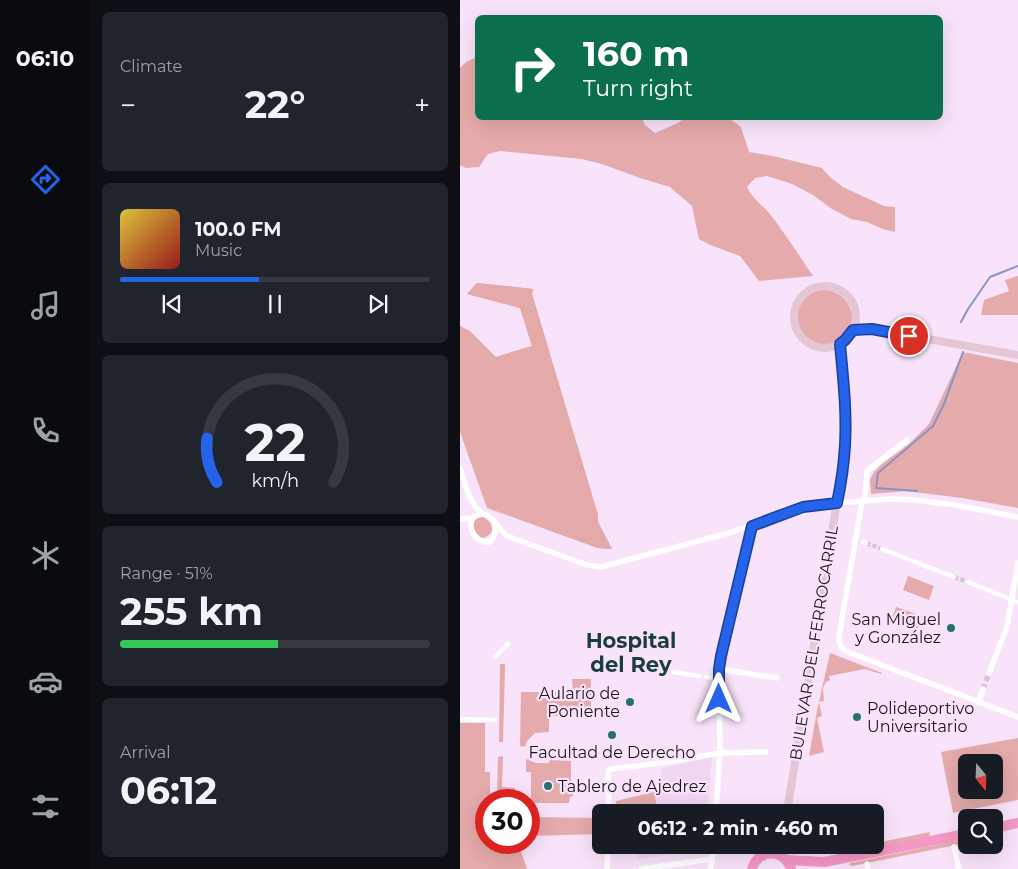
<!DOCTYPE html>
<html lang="en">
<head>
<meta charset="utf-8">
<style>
  :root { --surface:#171b24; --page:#20242c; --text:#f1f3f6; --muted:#9ea1a6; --line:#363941; --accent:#2563eb }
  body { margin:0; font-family:Montserrat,sans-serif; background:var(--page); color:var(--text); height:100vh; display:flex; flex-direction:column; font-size:19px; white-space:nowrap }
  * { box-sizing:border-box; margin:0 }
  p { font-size:16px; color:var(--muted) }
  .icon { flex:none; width:28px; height:28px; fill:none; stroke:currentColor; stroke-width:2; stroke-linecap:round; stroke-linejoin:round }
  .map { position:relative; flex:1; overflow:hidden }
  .panel { display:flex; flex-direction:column; gap:12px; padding:12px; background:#0d0f14; width:370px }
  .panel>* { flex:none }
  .top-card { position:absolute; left:15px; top:15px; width:468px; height:105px; border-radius:8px; box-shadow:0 5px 20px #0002; background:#0b6e4f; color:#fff; overflow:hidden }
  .needle { width:32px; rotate:161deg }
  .tools { position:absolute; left:498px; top:754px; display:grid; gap:10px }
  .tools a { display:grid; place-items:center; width:45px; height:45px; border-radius:8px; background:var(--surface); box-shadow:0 5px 20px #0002; font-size:25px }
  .speed { position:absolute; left:15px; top:789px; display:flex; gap:10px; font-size:25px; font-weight:700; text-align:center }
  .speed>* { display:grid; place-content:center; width:65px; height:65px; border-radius:50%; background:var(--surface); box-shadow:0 5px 20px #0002; line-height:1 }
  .speed .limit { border:8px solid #d22; background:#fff; color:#111 }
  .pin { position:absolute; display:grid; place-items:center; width:42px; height:42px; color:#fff; margin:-21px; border:2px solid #fff; border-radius:50%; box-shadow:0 1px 5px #0007 }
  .me { position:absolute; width:55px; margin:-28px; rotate:0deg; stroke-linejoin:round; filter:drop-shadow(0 0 4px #0008) }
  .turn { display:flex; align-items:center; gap:18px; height:105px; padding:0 25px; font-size:22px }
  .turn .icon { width:65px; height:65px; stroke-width:2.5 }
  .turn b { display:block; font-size:35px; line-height:42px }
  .big { font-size:38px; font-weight:700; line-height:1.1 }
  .panel .card { flex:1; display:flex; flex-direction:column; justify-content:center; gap:8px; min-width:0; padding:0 18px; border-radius:8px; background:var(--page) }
  .panel .dial { align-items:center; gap:0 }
  .dial svg { height:130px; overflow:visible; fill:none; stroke:var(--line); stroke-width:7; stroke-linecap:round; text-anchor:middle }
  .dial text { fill:var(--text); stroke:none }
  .song { display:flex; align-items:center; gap:15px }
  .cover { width:60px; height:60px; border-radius:8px; background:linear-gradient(135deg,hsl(50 70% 55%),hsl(0 70% 35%)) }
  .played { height:5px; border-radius:2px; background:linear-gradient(90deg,var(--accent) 45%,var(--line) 45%) }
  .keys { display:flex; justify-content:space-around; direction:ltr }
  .heat { display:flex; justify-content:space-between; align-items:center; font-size:28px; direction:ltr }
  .charge { height:8px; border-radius:4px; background:linear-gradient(90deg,#34c759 51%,var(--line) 0) }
  .trip { position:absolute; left:132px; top:804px; width:292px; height:50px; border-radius:8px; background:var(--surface); box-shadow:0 5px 20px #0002; font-weight:700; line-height:50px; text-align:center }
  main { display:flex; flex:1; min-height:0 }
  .tabs { display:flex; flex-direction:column; width:90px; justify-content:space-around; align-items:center; background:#090b0e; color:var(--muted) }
  .tabs .icon { width:35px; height:35px }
  .tabs .active { color:var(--accent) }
  .tabs b { font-size:22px; color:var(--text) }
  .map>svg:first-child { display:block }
  .built { fill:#f1d6f3 }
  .green { fill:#e5aaab; fill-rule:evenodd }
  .forest { fill:#e4a9a9 }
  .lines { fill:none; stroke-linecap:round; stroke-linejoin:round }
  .stream { stroke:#8795c2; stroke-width:2 }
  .pedestrian-tunnel { stroke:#d8c4d9; stroke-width:4.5; stroke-dasharray:4.5 2; stroke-linecap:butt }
  .minor-tunnel { stroke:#d8c4d9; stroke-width:5.5; stroke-dasharray:5.5 3; stroke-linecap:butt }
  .pedestrian { stroke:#fff; stroke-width:4.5 }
  .minor { stroke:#fff; stroke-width:5.5 }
  .secondary { stroke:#e5c6d5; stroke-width:8 }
  .trunk { stroke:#f498c4; stroke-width:10 }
  .route-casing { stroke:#184099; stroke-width:12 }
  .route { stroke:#2563eb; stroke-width:9 }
  .poi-dot { fill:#26716e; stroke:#f9e3fa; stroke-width:2 }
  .labels { text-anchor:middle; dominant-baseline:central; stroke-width:4.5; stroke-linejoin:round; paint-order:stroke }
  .poi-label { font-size:16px; fill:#1c151c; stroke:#f9e3fa; text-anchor:end }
  .street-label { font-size:16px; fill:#1c151c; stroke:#f9e3fa }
  .district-label { font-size:21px; font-weight:bold; fill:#1b3e3c; stroke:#f9e3fa }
</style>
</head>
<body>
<main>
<nav class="tabs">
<b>06:10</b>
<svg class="icon active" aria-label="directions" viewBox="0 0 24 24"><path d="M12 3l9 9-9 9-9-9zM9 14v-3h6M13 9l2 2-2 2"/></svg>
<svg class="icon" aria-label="music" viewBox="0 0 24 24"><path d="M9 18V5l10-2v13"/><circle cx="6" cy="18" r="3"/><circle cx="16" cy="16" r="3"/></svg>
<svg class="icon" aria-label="phone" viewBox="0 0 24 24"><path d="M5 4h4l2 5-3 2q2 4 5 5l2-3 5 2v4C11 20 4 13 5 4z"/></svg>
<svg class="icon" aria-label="climate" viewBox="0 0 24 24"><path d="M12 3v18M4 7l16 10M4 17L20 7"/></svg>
<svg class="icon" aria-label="car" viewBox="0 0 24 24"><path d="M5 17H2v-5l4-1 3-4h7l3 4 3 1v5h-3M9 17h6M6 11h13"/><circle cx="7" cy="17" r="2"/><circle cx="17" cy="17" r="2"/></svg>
<svg class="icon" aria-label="filters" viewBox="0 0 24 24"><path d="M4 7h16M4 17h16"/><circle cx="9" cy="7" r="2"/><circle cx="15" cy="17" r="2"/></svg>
</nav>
<section class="panel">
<div class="card"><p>Climate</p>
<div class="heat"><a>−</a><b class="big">22°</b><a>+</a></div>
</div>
<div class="card">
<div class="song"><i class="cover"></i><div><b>100.0 FM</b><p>Music</p></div></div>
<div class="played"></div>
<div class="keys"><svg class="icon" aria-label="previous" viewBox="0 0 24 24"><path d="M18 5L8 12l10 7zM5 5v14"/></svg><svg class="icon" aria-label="pause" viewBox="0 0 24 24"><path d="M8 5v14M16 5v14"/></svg><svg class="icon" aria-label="next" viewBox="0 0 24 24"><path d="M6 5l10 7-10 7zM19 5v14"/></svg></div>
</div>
<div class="card dial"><svg viewBox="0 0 100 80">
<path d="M14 69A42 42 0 1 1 86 69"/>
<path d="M14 69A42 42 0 0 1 8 42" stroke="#2563eb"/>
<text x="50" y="56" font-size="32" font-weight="700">22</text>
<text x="50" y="72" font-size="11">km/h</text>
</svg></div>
<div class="card"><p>Range · 51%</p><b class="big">255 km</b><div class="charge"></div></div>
<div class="card"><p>Arrival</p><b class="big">06:12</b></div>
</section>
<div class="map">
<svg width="558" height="869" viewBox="0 0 558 869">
  <rect width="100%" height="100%" fill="#f9e3fa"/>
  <g class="built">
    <path d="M 252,757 L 247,812 L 198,812 L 194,792 L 202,782 L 200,769 Z"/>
    <path d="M 197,845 L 245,845 L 245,849 L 178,859 L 177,848 Z"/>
  </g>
  <g class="green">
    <path d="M 17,57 L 18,118 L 182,118 L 185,125 L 195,133 L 218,123 L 225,118 L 269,118 L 281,127 L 289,152 L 313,156 L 362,168 L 370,177 L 383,187 L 424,206 L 435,207 L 435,232 L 423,229 L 407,222 L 391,219 L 372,209 L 353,195 L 332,184 L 307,176 L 295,178 L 287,187 C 292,198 302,205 310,214 C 325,234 339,255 353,276 L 299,281 L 280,256 L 248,244 L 239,239 L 232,206 L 210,187 L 180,178 L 142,164 L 121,159 L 40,151 L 28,154 L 19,167 L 6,168 L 0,165 L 0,68 L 6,62 Z"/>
    <path d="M 558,276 L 558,315 L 521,315 L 524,300 L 549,291 L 545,280 Z"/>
    <path d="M 17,283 L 73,289 L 72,294 L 138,515 L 138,522 L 152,549 L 138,548 L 27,508 L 0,432 L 0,326 L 10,331 L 36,357 L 72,346 L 60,308 L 7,294 Z"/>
    <circle cx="364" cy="318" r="28"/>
    <path d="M 503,352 L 558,363 L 558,508 L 502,498 L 446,491 L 411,494 L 410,480 L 414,472 L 422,464 L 449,444 L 469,424 Z"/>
    <path d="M 23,517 C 37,524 34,538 19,538 L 11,525 C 14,519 17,518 23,517 Z"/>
    <path d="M 448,576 L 474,586 L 469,600 L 443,590 Z"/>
    <path d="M 436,607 L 462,616 L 457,631 L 431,621 Z"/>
    <path d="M 370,653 L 422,673 L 421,674 L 405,669 L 369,676 L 370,680 L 366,682 L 363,688 L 364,701 L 359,702 L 362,716 L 357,718 L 364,752 L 349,756 L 357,711 Z"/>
    <path d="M 40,664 L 45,664 L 45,668 L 43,742 L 39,742 Z"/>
    <path d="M 112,679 L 131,679 L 131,713 L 111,713 L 110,708 L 105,709 L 102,712 L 102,716 L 89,716 L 89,732 L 75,733 L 67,741 L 65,747 L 60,746 L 61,692 L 113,692 Z"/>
    <path d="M 0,723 L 25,723 L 25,772 L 30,772 L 30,800 L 26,800 L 26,842 L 58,843 L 67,869 L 0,869 Z"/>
    <path d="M 558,738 L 558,800 L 493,813 L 481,752 ZM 506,762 L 534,762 L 534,790 L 506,790 Z"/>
    <path d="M 43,756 L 42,787 L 55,788 L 54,800 L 37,800 L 38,757 Z"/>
    <path d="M 66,759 L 76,763 L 89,763 L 90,760 L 111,761 L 111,787 L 113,788 L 113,796 L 110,797 L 109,803 L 71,803 L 71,772 L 66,772 Z"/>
    <path d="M 194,792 L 198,812 L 156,812 L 156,801 Z"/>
    <path d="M 69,817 L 141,818 L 141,834 L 69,836 Z"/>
    <path d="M 470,832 L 469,836 L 467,837 L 396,851 L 389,850 L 389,846 L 416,845 L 416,843 Z"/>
    <path d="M 506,839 L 506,843 L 392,866 L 389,865 L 390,863 Z"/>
  </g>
  <path class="forest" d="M 17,283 L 73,289 L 72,294 L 138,515 L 138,522 L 152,549 L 138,548 L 85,529 L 32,380 L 43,376 L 36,357 L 72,346 L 60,308 L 7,294 Z"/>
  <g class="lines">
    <g class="stream">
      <path d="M 501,322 L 508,309 L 530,277 L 558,266"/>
      <path d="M 457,491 L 416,488 L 418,473 L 473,426 L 484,404 L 503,352"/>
    </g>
    <g class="pedestrian-tunnel">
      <path d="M 406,543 L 422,549"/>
      <path d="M 494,577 L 508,582"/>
      <path d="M 205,670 L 213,672"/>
    </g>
    <path class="minor-tunnel" d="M 523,689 L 529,673"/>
    <g class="pedestrian">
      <path d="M 403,542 L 406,543"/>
      <path d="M 422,549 L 494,577"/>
      <path d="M 508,582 L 557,602"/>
      <path d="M 35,657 L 48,644"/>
      <path d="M 213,672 L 239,676"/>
      <path d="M 246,677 L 259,679"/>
      <path d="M 0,719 L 35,720"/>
    </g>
    <g class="minor">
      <path d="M 447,440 L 407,471 L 405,496 L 402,501 L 379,637 C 379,645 381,649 388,652 L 558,717"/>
      <path d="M 0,468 C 5,483 9,504 23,514"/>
      <path d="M 0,519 L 11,518"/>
      <path d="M 35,524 C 38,561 0,533 14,517 C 29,506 37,528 47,536 L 127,565 L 141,567 L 269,533 L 349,505 L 432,499 L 455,500 L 495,505 L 558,517"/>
      <path d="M 259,669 L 317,678"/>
      <path d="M 529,673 L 547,627 L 558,563"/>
      <path d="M 518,702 L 523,689"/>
      <path d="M 149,812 L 148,773 L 150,769 L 201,763 L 260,753 L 306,752"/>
      <path d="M 256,812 L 260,753 L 259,669 L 261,656 L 292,526"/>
      <path d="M 494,847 L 499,869"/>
      <path d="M 407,864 L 408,869"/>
      <path d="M 147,869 L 148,845"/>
      <path d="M 181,869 L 252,859"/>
      <path d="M 250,869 L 252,862 L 254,845"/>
    </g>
    <g class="secondary">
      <circle cx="365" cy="317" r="31"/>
      <path d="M 393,330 L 412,329 L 558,355"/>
      <path d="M 327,812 L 382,470 C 387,428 384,386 380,344"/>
      <path d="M 324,858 L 324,845"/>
    </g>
    <g class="trunk">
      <path d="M 534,828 L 558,823"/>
      <path d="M 326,860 L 364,862 L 506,834"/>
      <path d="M 292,869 C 298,848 324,848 331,869"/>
    </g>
  </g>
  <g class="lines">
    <defs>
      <path id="route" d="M 259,699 L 259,669 L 261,656 L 292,526 L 343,507 L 377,503 C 381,484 384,464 385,445 C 387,411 383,377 380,344 L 385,340 L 393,330 L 412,329 L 449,336"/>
    </defs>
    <use href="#route" class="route-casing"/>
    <use href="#route" class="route"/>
  </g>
  <g class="poi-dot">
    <circle cx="491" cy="628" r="5"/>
    <circle cx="170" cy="702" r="5"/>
    <circle cx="397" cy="717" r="5"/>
    <circle cx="152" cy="735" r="5"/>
    <circle cx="88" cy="786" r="5"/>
  </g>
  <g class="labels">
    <g class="poi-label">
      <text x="481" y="619">San Miguel<tspan x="481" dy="18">y González</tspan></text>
      <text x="160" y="693">Aulario de<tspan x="160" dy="18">Poniente</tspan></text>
      <text x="407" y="708" text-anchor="start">Polideportivo<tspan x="407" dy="18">Universitario</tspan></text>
      <text x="152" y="752" text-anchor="middle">Facultad de Derecho</text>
      <text x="98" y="786" text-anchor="start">Tablero de Ajedrez</text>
    </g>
    <g class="street-label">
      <text transform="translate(354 643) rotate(-81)">BULEVAR DEL FERROCARRIL</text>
    </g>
    <g class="district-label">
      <text x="171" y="640">Hospital<tspan x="171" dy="24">del Rey</tspan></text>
    </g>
  </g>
</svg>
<div class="tools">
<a><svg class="needle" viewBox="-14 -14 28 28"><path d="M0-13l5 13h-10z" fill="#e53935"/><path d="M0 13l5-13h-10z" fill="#9ea1a6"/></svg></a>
<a><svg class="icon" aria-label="search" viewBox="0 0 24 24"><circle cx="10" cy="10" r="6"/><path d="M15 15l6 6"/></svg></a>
</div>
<div class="speed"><div class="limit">30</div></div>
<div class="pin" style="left:449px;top:336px;background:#d93025"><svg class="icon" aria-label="arrive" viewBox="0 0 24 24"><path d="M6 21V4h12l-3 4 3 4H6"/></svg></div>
<svg class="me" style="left:259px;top:699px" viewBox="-20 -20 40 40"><path d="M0-17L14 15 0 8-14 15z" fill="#2563eb" stroke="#fff" stroke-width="4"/></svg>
<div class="trip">06:12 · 2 min · 460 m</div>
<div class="top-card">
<div class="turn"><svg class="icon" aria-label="right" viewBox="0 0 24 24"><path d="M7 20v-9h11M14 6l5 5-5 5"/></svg><div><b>160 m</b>Turn right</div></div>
</div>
</div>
</main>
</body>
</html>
